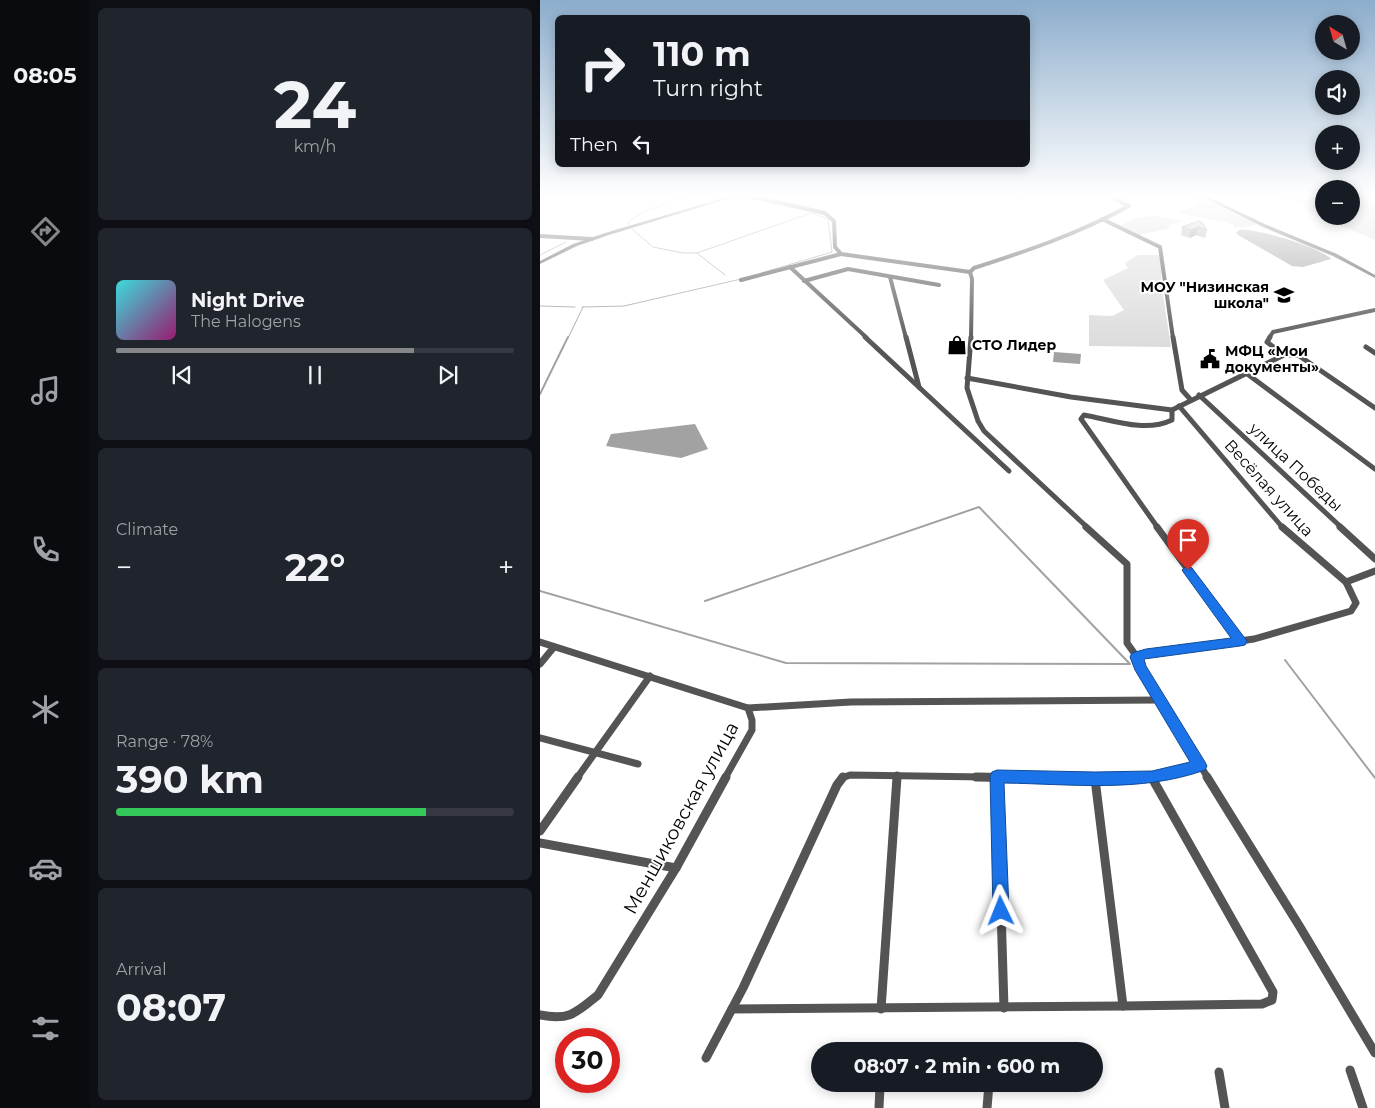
<!DOCTYPE html>
<html lang="en">
<head>
<meta charset="utf-8">
<style>
  :root { --surface:#171b24; --page:#20242c; --text:#f1f3f6; --muted:#9ea1a6; --line:#363941; --accent:#858687 }
  body { margin:0; font-family:Montserrat,sans-serif; background:var(--page); color:var(--text); height:100vh; display:flex; flex-direction:column; font-size:19px; white-space:nowrap }
  * { box-sizing:border-box; margin:0 }
  p { font-size:16px; color:var(--muted) }
  .icon { flex:none; width:28px; height:28px; fill:none; stroke:currentColor; stroke-width:2; stroke-linecap:round; stroke-linejoin:round }
  .map { position:relative; flex:1; overflow:hidden }
  .drawer { display:flex; flex-direction:column; gap:8px; padding:8px; background:#0d0f14; width:450px }
  .drawer>* { flex:none }
  .top-card { position:absolute; left:15px; top:15px; width:475px; height:152px; border-radius:8px; box-shadow:0 2px 12px #0003; background:#171b24; color:var(--text); overflow:hidden }
  .needle { width:32px; rotate:323deg }
  .buttons { position:absolute; left:775px; top:15px; display:grid; gap:10px }
  .buttons a { display:grid; place-items:center; width:45px; height:45px; border-radius:50%; background:var(--surface); box-shadow:0 2px 12px #0003; font-size:25px }
  .speed { position:absolute; left:15px; top:1028px; display:flex; gap:10px; font-size:25px; font-weight:700; text-align:center }
  .speed>* { display:grid; place-content:center; width:65px; height:65px; border-radius:50%; background:var(--surface); box-shadow:0 2px 12px #0003; line-height:1 }
  .speed .limit { border:8px solid #d22; background:#fff; color:#111 }
  .pin { position:absolute; display:grid; place-items:center; width:42px; height:42px; color:#fff; margin:-51px -21px; border-radius:50% 50% 50% 0; rotate:-45deg; box-shadow:0 0 5px #0007 }
  .pin .icon { rotate:45deg }
  .me { position:absolute; width:55px; margin:-28px; rotate:358deg; stroke-linejoin:round; filter:drop-shadow(0 0 4px #0008) }
  .turn { display:flex; align-items:center; gap:18px; height:105px; padding:0 15px; font-size:22px }
  .turn .icon { width:65px; height:65px; stroke-width:2.5 }
  .turn b { display:block; font-size:35px; line-height:42px }
  .then { display:flex; align-items:center; height:48px; padding:0 15px; background:#0003; gap:10px; font-size:19px }
  .big { font-size:38px; font-weight:700; line-height:1.1 }
  .drawer .widget { flex:1; display:flex; flex-direction:column; justify-content:center; gap:8px; min-width:0; padding:0 18px; border-radius:8px; background:var(--page) }
  .drawer .dial { align-items:center; gap:0 }
  .dial b { font-size:65px; line-height:1 }
  .song { display:flex; align-items:center; gap:15px }
  .cover { width:60px; height:60px; border-radius:8px; background:linear-gradient(135deg,hsl(180 70% 55%),hsl(320 70% 35%)) }
  .played { height:5px; border-radius:2px; background:linear-gradient(90deg,var(--accent) 75%,var(--line) 75%) }
  .keys { display:flex; justify-content:space-around; direction:ltr }
  .heat { display:flex; justify-content:space-between; align-items:center; font-size:28px; direction:ltr }
  .charge { height:8px; border-radius:4px; background:linear-gradient(90deg,#34c759 78%,var(--line) 0) }
  .trip { position:absolute; left:271px; top:1042px; width:292px; height:50px; border-radius:25px; background:var(--surface); box-shadow:0 2px 12px #0003; font-weight:700; line-height:50px; text-align:center }
  main { display:flex; flex:1; min-height:0 }
  .tabs { display:flex; flex-direction:column; width:90px; justify-content:space-around; align-items:center; background:#090b0e; color:var(--muted) }
  .tabs .icon { width:35px; height:35px }
  .tabs .selected { color:var(--accent) }
  .tabs b { font-size:22px; color:var(--text) }
  .map>svg:first-child { display:block }
  .green { fill:#dbdbdb }
  .water { fill:#a2a2a2 }
  .lines { fill:none; stroke-linecap:round; stroke-linejoin:round }
  .stream-far1 { stroke:#a2a2a2; stroke-width:1 }
  .stream { stroke:#a2a2a2; stroke-width:2 }
  .minor-far3 { stroke:#545454; stroke-width:4 }
  .minor-far2 { stroke:#545454; stroke-width:5 }
  .minor-far1 { stroke:#545454; stroke-width:7 }
  .minor { stroke:#545454; stroke-width:9 }
  .tertiary { fill:#545454; fill-rule:evenodd }
  .wall { fill:#a9a9a9 }
  .shaded-wall { fill:#898989 }
  .building { fill:#c4c4c4; stroke:#898989 }
  .route { fill:#1a73e8; stroke:#114b97 }
  .labels { text-anchor:middle; dominant-baseline:central; stroke-width:4; stroke-linejoin:round; paint-order:stroke }
  .far-poi-label { font-size:14px; font-weight:bold; fill:#000; stroke:#fff; text-anchor:start }
  .street-label { font-size:16px; fill:#000; stroke:#fff }
  .near-street-label { font-size:19px; fill:#000; stroke:#fff }
</style>
</head>
<body>
<main>
<nav class="tabs">
<b>08:05</b>
<svg class="icon selected" aria-label="directions" viewBox="0 0 24 24"><path d="M12 3l9 9-9 9-9-9zM9 14v-3h6M13 9l2 2-2 2"/></svg>
<svg class="icon" aria-label="music" viewBox="0 0 24 24"><path d="M9 18V5l10-2v13"/><circle cx="6" cy="18" r="3"/><circle cx="16" cy="16" r="3"/></svg>
<svg class="icon" aria-label="phone" viewBox="0 0 24 24"><path d="M5 4h4l2 5-3 2q2 4 5 5l2-3 5 2v4C11 20 4 13 5 4z"/></svg>
<svg class="icon" aria-label="climate" viewBox="0 0 24 24"><path d="M12 3v18M4 7l16 10M4 17L20 7"/></svg>
<svg class="icon" aria-label="car" viewBox="0 0 24 24"><path d="M5 17H2v-5l4-1 3-4h7l3 4 3 1v5h-3M9 17h6M6 11h13"/><circle cx="7" cy="17" r="2"/><circle cx="17" cy="17" r="2"/></svg>
<svg class="icon" aria-label="filters" viewBox="0 0 24 24"><path d="M4 7h16M4 17h16"/><circle cx="9" cy="7" r="2"/><circle cx="15" cy="17" r="2"/></svg>
</nav>
<section class="drawer">
<div class="widget dial"><b>24</b><p>km/h</p></div>
<div class="widget">
<div class="song"><i class="cover"></i><div><b>Night Drive</b><p>The Halogens</p></div></div>
<div class="played"></div>
<div class="keys"><svg class="icon" aria-label="previous" viewBox="0 0 24 24"><path d="M18 5L8 12l10 7zM5 5v14"/></svg><svg class="icon" aria-label="pause" viewBox="0 0 24 24"><path d="M8 5v14M16 5v14"/></svg><svg class="icon" aria-label="next" viewBox="0 0 24 24"><path d="M6 5l10 7-10 7zM19 5v14"/></svg></div>
</div>
<div class="widget"><p>Climate</p>
<div class="heat"><a>−</a><b class="big">22°</b><a>+</a></div>
</div>
<div class="widget"><p>Range · 78%</p><b class="big">390 km</b><div class="charge"></div></div>
<div class="widget"><p>Arrival</p><b class="big">08:07</b></div>
</section>
<div class="map">
<svg width="835" height="1108" viewBox="0 0 835 1108">
  <rect width="100%" height="100%" fill="#fff"/>
  <g class="green">
    <path d="M 733,194 L 784,194 L 784,216 L 811,216 L 811,194 L 835,194 L 835,240 L 764,210 L 768,207 Z"/>
    <path d="M 657,195 L 716,224 L 716,225 L 694,228 L 694,225 C 676,218 655,219 636,211 C 646,210 651,208 658,202 L 654,196 Z"/>
    <path d="M 613,216 L 643,221 L 629,225 L 630,228 L 627,229 L 599,235 L 581,225 L 598,218 Z"/>
    <path d="M 598,255 L 619,255 L 622,264 L 621,282 L 631,347 L 549,346 L 549,315 L 572,316 L 584,310 L 563,280 L 588,268 L 585,263 Z"/>
  </g>
  <g class="water">
    <path d="M 699,230 C 715,228 780,247 791,259 L 763,267 L 752,266 L 698,235 L 696,233 Z"/>
    <path d="M 514,352 L 541,354 L 540,364 L 513,362 Z"/>
    <path d="M 155,424 L 168,449 L 141,458 L 66,446 L 71,434 Z"/>
  </g>
  <g class="lines">
    <g class="stream-far1">
      <path d="M 89,225 L 88,222 L 104,212 L 148,194"/>
      <path d="M 92,229 L 113,247 L 143,253 L 157,253 L 271,213 L 288,219 L 292,252 L 221,273"/>
      <path d="M 157,253 L 185,275"/>
      <path d="M 0,255 L 26,242"/>
      <path d="M 0,306 L 35,307"/>
      <path d="M 42,307 L 84,306 L 201,279"/>
      <path d="M 28,338 L 43,307"/>
    </g>
    <g class="stream">
      <path d="M 0,394 L 28,337"/>
      <path d="M 0,591 L 246,663 L 590,664 L 439,507 L 165,601"/>
      <path d="M 745,660 L 835,778"/>
    </g>
    <g class="minor-far3">
      <path d="M 200,194 L 285,213 L 294,221 L 295,247 L 301,254 L 430,272 L 434,268 C 490,250 537,234 589,206 L 575,199 L 574,194"/>
      <path d="M 562,219 L 620,247 L 633,338"/>
      <path d="M 0,236 L 52,239"/>
      <path d="M 250,267 L 327,338"/>
      <path d="M 430,272 L 432,279 L 431,338"/>
      <path d="M 350,277 L 366,338"/>
      <path d="M 201,280 L 301,254"/>
      <path d="M 264,281 L 308,269 L 399,285"/>
      <path d="M 729,338 L 733,332 L 835,310"/>
    </g>
    <g class="minor-far2">
      <path d="M 325,337 L 469,471"/>
      <path d="M 366,337 L 379,387"/>
      <path d="M 431,337 L 427,388 L 438,421 L 444,431 L 548,528"/>
      <path d="M 633,337 L 642,390 L 650,399"/>
      <path d="M 730,337 L 727,342 L 744,355"/>
      <path d="M 826,347 L 835,353"/>
      <path d="M 706,373 L 835,469"/>
      <path d="M 427,378 L 531,397 L 632,410 L 744,355 L 758,355 L 835,408"/>
      <path d="M 659,395 L 802,528"/>
      <path d="M 639,406 L 743,528"/>
      <path d="M 618,528 L 541,419 L 544,415 C 572,420 605,433 632,420 L 632,410"/>
    </g>
    <g class="minor-far1">
      <path d="M 546,527 L 587,564 L 587,643 L 597,657"/>
      <path d="M 617,527 L 700,641"/>
      <path d="M 742,527 L 806,582"/>
      <path d="M 800,527 L 835,559"/>
      <path d="M 0,642 L 208,708 L 212,720 L 212,730 L 185,778"/>
      <path d="M 0,664 L 14,647"/>
      <path d="M 208,708 L 311,702 L 619,700"/>
      <path d="M 0,738 L 98,764"/>
      <path d="M 457,776 L 457,778"/>
      <path d="M 37,778 L 110,676"/>
      <path d="M 302,778 L 310,775 L 513,778"/>
      <path d="M 357,778 L 357,775"/>
      <path d="M 595,778 L 612,778 L 660,766"/>
      <path d="M 668,778 L 599,667 L 597,657 L 606,654 L 714,639 L 811,611 L 816,603 L 806,582 L 835,571"/>
    </g>
    <g class="minor">
      <path d="M 436,777 L 555,779 L 616,777"/>
      <path d="M 457,777 L 464,1008"/>
      <path d="M 667,777 L 760,927 L 835,1053"/>
      <path d="M 555,779 L 583,1006 L 722,1004 L 732,1000 L 733,992 L 612,778"/>
      <path d="M 0,831 L 38,777"/>
      <path d="M 0,843 L 136,868"/>
      <path d="M 192,1009 L 583,1006"/>
      <path d="M 341,1009 L 357,777"/>
      <path d="M 0,1015 C 29,1021 36,1013 58,995 L 136,868 L 186,777"/>
      <path d="M 166,1058 L 203,988 L 297,785 L 303,777"/>
      <path d="M 810,1070 L 823,1108"/>
      <path d="M 679,1072 L 685,1108"/>
      <path d="M 339,1108 L 340,1086"/>
      <path d="M 447,1108 L 449,1084"/>
    </g>
    <g class="tertiary">
      <path d="M 197,194 L 203,194 L 69,235 L 37,246 L 0,264 L 0,261 L 33,244 L 65,233 Z"/>
      <path d="M 657,194 L 662,194 L 727,225 L 797,254 L 835,275 L 835,278 L 793,256 L 723,227 Z"/>
    </g>
  </g>
  <path class="wall" d="M 659,221 L 667,230 L 665,238 L 656,235 L 650,238 L 641,235 L 642,227 Z"/>
  <path class="shaded-wall" d="M 658,227 L 656,235 L 650,238 L 651,230 Z"/>
  <path class="building" d="M 659,221 L 662,222 L 667,230 L 658,227 L 651,230 L 642,227 Z"/>
  <linearGradient id="sky" x2="0" y2="1"><stop stop-color="#8cadcc"/><stop offset="0.56" stop-color="#fff"/><stop offset="1" stop-color="#fff" stop-opacity="0"/></linearGradient>
  <rect width="835" height="349" fill="url(#sky)"/>
  <path class="route" d="M 648,566 L 652,568 L 707,641 L 705,645 L 700,646 L 604,659 L 606,666 L 665,762 L 667,766 L 665,770 C 601,793 531,784 464,783 L 469,911 L 467,917 L 461,919 L 455,917 L 453,911 L 450,776 L 452,772 L 457,770 L 555,772 L 612,771 L 650,762 L 595,670 L 590,657 L 592,653 L 606,649 L 691,638 L 644,573 L 642,570 L 644,568 Z"/>
  <defs>
    <symbol id="school-bare" viewBox="-9 -9 18 18"><path d="M0-5L7-2L0 1L-7-2ZM-4 1L0 2.5L4 1V4Q0 6-4 4Z" fill="#000" stroke="#fff" stroke-width="2.5" paint-order="stroke"/></symbol>
    <symbol id="shop-bare" viewBox="-9 -9 18 18"><path d="M-5-2.5h2.3a2.7 3.5 0 0 1 5.4 0H5L5.5 6h-11ZM-1.5-2.5h3a1.5 2.3 0 0 0-3 0Z" fill="#000" stroke="#fff" stroke-width="2.5" paint-order="stroke"/></symbol>
    <symbol id="civic-bare" viewBox="-9 -9 18 18"><path d="M-.6-6.5H3V-4.5H.6V-3L4-1V1h2V6H-6V1h2V-1L-.6-3ZM-1.2 2.5V6h2.4V2.5Z" fill="#000" stroke="#fff" stroke-width="2.5" paint-order="stroke"/></symbol>
  </defs>
  <g fill-rule="evenodd">
    <use href="#school-bare" x="730" y="281" width="28" height="28"/>
    <use href="#shop-bare" x="403" y="331" width="28" height="28"/>
    <use href="#civic-bare" x="656" y="345" width="28" height="28"/>
  </g>
  <g class="labels">
    <g class="far-poi-label">
      <text x="729" y="287" text-anchor="end">МОУ "Низинская<tspan x="729" dy="16">школа"</tspan></text>
      <text x="432" y="345">СТО Лидер</text>
      <text x="685" y="351">МФЦ «Мои<tspan x="685" dy="16">документы»</tspan></text>
    </g>
    <g class="street-label">
      <text transform="translate(756 467) rotate(43)">улица Победы</text>
      <text transform="translate(729 488) rotate(48)">Весёлая улица</text>
    </g>
    <g class="near-street-label">
      <text transform="translate(141 818) rotate(-61)">Меншиковская улица</text>
    </g>
  </g>
</svg>
<div class="buttons">
<a><svg class="needle" viewBox="-14 -14 28 28"><path d="M0-13l5 13h-10z" fill="#e53935"/><path d="M0 13l5-13h-10z" fill="#9ea1a6"/></svg></a>
<a><svg class="icon" aria-label="sound" viewBox="0 0 24 24"><path d="M4 9h4l5-4v14l-5-4H4zM17 9q2 3 0 6"/></svg></a>
<a>+</a>
<a>−</a>
</div>
<div class="speed"><div class="limit">30</div></div>
<div class="pin" style="left:648px;top:570px;background:#d93025"><svg class="icon" aria-label="arrive" viewBox="0 0 24 24"><path d="M6 21V4h12l-3 4 3 4H6"/></svg></div>
<svg class="me" style="left:461px;top:911px" viewBox="-20 -20 40 40"><path d="M0-17L14 15 0 8-14 15z" fill="#1a73e8" stroke="#fff" stroke-width="4"/></svg>
<div class="trip">08:07 · 2 min · 600 m</div>
<div class="top-card">
<div class="turn"><svg class="icon" aria-label="right" viewBox="0 0 24 24"><path d="M7 20v-9h11M14 6l5 5-5 5"/></svg><div><b>110 m</b>Turn right</div></div>
<div class="then">Then<svg class="icon" aria-label="left" viewBox="0 0 24 24"><path d="M17 20v-9H6M10 6l-5 5 5 5"/></svg></div>
</div>
</div>
</main>
</body>
</html>
